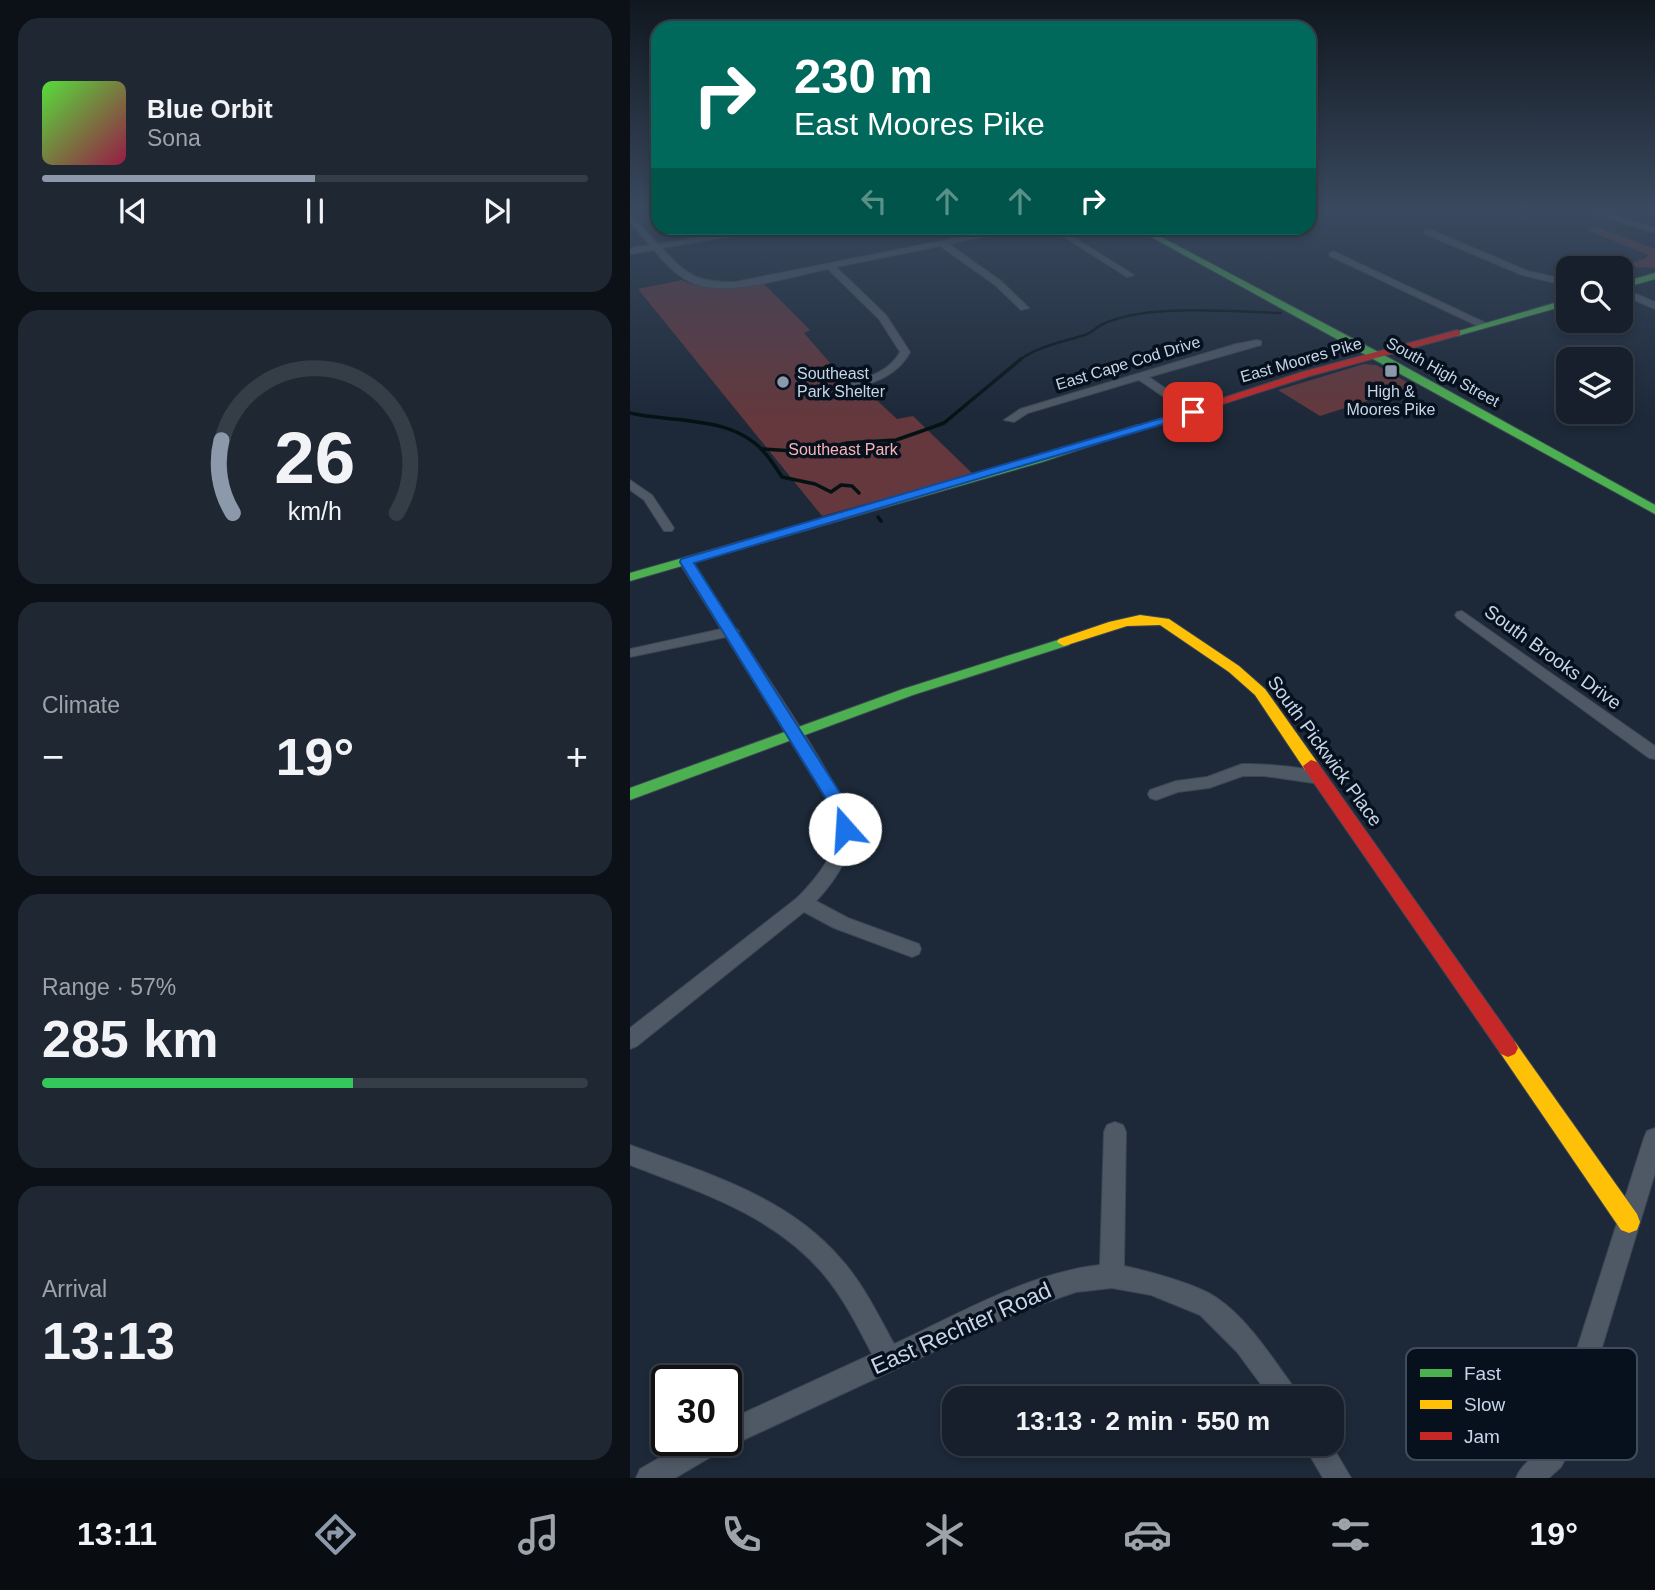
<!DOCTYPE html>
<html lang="en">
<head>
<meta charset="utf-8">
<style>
  :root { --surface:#161f2b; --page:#1f2733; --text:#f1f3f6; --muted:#9ea2a9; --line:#353d47; --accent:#8c99ab }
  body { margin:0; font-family:Arial,sans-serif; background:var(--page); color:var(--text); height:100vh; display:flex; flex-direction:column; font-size:26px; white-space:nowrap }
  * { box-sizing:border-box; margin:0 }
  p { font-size:23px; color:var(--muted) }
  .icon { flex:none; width:38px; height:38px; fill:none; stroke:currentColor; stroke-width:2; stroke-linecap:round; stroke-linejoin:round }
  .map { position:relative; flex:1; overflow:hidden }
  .drawer { display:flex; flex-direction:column; gap:18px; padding:18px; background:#0c1118; width:630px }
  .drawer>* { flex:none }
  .top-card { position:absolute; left:21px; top:21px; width:665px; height:214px; border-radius:21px; box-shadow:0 4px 10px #0003,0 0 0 2px var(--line); background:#00695c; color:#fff; overflow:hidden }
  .buttons { position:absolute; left:926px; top:256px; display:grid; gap:14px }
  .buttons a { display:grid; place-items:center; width:77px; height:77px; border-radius:14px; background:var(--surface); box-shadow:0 4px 10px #0003,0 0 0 2px var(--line); font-size:35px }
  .speed { position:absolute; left:21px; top:1365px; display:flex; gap:14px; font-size:35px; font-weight:700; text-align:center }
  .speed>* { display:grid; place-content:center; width:91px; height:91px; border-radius:50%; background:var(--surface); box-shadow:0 4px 10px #0003,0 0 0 2px var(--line); line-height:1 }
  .speed .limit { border:4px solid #111; border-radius:10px; background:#fff; color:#111 }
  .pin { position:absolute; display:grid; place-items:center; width:60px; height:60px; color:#fff; margin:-30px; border-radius:14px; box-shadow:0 4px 10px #0006 }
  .me { position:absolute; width:77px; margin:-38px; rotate:341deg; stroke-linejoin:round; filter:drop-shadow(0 0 5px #0008) }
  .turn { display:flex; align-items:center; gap:24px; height:147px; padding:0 28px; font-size:32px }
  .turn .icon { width:91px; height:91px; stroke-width:2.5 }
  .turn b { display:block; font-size:49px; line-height:60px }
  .lanes { display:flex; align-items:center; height:66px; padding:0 28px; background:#0003; justify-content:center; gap:35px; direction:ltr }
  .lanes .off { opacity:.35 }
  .big { font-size:52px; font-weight:700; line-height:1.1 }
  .drawer .widget { flex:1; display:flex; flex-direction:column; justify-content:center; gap:10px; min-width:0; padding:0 24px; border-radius:21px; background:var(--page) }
  .drawer .dial { align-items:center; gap:0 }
  .dial svg { height:182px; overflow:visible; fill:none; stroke:var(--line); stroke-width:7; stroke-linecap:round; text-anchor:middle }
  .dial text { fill:var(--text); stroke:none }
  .song { display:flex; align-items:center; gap:21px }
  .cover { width:84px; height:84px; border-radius:10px; background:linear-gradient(135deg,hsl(110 70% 55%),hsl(340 70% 35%)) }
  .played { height:7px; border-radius:4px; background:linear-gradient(90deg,var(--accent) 50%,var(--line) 50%) }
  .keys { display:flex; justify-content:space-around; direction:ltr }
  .heat { display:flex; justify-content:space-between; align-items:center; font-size:38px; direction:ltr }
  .charge { height:10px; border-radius:5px; background:linear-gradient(90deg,#34c759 57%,var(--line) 0) }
  .trip { position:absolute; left:312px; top:1386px; width:402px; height:70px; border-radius:21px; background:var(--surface); box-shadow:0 4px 10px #0003,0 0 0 2px var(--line); font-weight:700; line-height:70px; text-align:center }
  .tabs { display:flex; height:112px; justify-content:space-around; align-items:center; background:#090c11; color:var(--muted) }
  .tabs .icon { width:49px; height:49px }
  .tabs .active { color:var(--accent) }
  .tabs b { font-size:32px; color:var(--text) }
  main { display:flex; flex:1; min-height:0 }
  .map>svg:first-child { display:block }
  .green { fill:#64383d }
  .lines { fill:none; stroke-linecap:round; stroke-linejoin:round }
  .stream-far1 { stroke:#051214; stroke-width:2.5 }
  .stream { stroke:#051214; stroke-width:3.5 }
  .street-casing { stroke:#3c4553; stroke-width:2 }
  .fast-casing { stroke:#3c4553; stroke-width:2 }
  .slow-casing { stroke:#3c4553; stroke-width:2 }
  .jam-casing { stroke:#3c4553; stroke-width:2 }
  .street { fill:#4f5965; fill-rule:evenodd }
  .fast { fill:#4caf50; fill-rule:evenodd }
  .slow { fill:#ffc107; fill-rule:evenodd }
  .jam { fill:#c62828; fill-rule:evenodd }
  .route { fill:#1a73e8; stroke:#114b97; stroke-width:2 }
  .poi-dot { fill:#8c99ab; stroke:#07111d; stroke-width:2.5 }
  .labels { text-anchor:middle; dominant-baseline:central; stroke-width:7; stroke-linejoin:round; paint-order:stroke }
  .far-street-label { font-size:16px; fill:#c7d5e8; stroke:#07111d }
  .far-poi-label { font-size:16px; fill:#c7d5e8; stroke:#07111d; text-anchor:start }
  .far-park-label { font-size:16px; fill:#f9b4b6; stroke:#07111d }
  .street-label { font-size:19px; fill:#c7d5e8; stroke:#07111d }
  .near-street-label { font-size:23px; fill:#c7d5e8; stroke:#07111d }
  .key { fill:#07111d; stroke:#414c5a; stroke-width:2 }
  .key-label { font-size:19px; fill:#c7d5e8 }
</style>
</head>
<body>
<main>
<section class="drawer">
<div class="widget">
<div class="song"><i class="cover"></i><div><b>Blue Orbit</b><p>Sona</p></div></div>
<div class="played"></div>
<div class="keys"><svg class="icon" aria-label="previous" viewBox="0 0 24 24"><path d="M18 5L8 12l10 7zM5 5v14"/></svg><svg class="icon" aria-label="pause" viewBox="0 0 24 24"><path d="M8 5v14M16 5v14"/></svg><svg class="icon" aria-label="next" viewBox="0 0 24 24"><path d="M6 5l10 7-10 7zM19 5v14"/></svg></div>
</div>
<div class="widget dial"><svg viewBox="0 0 100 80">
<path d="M14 69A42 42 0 1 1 86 69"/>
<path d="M14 69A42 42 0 0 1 9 37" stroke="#8c99ab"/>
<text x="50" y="56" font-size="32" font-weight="700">26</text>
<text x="50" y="72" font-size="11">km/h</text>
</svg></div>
<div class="widget"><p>Climate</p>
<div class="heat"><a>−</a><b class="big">19°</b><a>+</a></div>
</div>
<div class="widget"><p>Range · 57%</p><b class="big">285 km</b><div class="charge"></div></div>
<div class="widget"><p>Arrival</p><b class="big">13:13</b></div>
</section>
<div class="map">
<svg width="1025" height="1478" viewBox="0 0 1025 1478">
  <rect width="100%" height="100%" fill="#1d2939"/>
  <g class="green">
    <path d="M 967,227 L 1025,249 L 1025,268 L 999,267 L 999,264 L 1016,258 L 1018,255 L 957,230 Z"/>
    <path d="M 52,280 C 77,293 106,288 133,283 L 180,330 L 174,333 L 214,379 L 223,378 L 267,419 L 283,416 L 343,474 L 192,516 L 8,289 Z"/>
    <path d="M 734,364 L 746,365 L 784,386 L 690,416 L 648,390 Z"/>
  </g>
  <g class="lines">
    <path class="stream-far1" d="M 389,360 C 409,346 432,342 455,335 C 462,333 466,327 473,324 C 518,303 601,312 651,313"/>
    <g class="stream">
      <path d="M 0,413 C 42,423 101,415 133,451 C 140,458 146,468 152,477 L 185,484 L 201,492 L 211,485 L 222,486 L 229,493"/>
      <path d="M 132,449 L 181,452 L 217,443 L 266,440 L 289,432 L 314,423 L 391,359"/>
      <path d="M 248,517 L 251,521"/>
    </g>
    <defs>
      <g id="street">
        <path d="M 956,211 L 980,213 L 1025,228 L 1025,233 Z"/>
        <path d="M 0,215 L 28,244 L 126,228 L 142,228 L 138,230 L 32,248 C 56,275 68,283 105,282 L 376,228 L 390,228 L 386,230 L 319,244 L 371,281 L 399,308 L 391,310 L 365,285 L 310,246 L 206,267 L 256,315 L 280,352 C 266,379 235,386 207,393 L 203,392 L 203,388 C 227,380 257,376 270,352 L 249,319 L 198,269 C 161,276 101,297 65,284 C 48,278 35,263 24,250 L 0,254 L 0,248 L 20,245 L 0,222 Z"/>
        <path d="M 420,228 L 429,228 L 504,275 L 497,277 Z"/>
        <path d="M 795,230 L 801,230 L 898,271 L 938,280 L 938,286 L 892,275 L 795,234 Z"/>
        <path d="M 703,251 L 858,324 L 860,326 L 852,328 L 700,256 L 699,254 Z"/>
        <path d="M 990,287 L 1025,302 L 1025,309 L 990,294 Z"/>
        <path d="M 627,340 L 631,341 L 631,345 L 519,377 L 567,410 L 567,414 L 559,414 L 509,380 L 398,413 L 384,422 L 374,420 L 390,409 L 606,344 Z"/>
        <path d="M 0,480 L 22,495 L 44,528 L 42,531 L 34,531 L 14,500 L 0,490 Z"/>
        <path d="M 56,558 L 61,559 L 104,627 L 109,631 L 108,633 C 129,666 229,807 223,837 C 219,859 202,885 186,901 L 218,918 L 289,944 L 291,949 L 289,954 L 282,957 L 204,928 L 174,912 L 7,1046 L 0,1049 L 0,1028 L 167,898 C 184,881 212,849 206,822 C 204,814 198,805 195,797 L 96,637 L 0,657 L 0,649 L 91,629 L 49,562 Z"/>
        <path d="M 832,611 L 1025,746 L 1025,759 L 1019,758 L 827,618 L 825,615 L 827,612 Z"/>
        <path d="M 612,764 C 629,764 688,766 698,778 L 690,784 L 634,776 L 613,776 L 579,788 L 548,792 L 526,800 L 520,798 L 518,794 L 520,790 L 546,781 L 577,777 Z"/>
        <path d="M 485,1122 L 493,1125 L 496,1132 L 494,1266 C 518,1271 567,1284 587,1298 C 618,1319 643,1359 665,1389 L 669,1398 L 641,1398 L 607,1352 L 570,1315 L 521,1295 L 482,1288 L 446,1292 L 391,1311 L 96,1448 L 45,1478 L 6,1478 L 10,1469 L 60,1440 L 96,1440 L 96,1421 L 242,1354 C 228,1327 214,1299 195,1276 C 146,1216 70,1192 0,1165 L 0,1145 C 74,1172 157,1196 210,1258 C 233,1283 248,1315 264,1344 C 329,1314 398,1273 470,1265 L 474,1132 L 477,1125 Z"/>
        <path d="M 1025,1128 L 1025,1173 L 942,1446 L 931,1467 L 919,1478 L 886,1478 C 892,1462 909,1455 918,1440 L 1014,1138 L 1017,1131 Z"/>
        <path d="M 673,1444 L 701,1444 L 721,1478 L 693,1478 Z"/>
      </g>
      <g id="fast">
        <path d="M 505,228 L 514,228 L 752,354 L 1025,505 L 1025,514 Z"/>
        <path d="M 1025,273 L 1025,279 L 990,289 L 990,283 Z"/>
        <path d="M 938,299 L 938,305 L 827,336 L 822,333 Z"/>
        <path d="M 507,425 L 517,427 L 412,462 L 0,581 L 0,573 L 404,458 Z"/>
        <path d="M 434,638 L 441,642 L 439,645 L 283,695 L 0,800 L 0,788 L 273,689 Z"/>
      </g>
      <g id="slow">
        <path d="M 510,615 L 539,619 L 609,666 L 635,689 L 687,762 L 689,766 L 687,770 L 675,770 L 625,695 L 599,672 L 530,625 L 497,626 L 434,646 L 427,642 L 429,639 L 479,622 Z"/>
        <path d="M 878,1039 L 885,1042 L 1007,1214 L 1010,1222 L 1007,1230 L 999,1233 L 991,1230 L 871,1054 L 868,1048 L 871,1042 Z"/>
      </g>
      <g id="jam">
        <path d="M 827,330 L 830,331 L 830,335 L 680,376 L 515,429 L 505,427 L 672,372 Z"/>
        <path d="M 681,760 L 687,762 L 885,1042 L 888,1048 L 885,1054 L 878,1057 L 871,1054 L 675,770 L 673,766 Z"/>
      </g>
    </defs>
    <use href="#street" class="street-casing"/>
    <use href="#fast" class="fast-casing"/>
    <use href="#slow" class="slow-casing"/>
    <use href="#jam" class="jam-casing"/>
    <use href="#street" class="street"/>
    <use href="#fast" class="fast"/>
    <use href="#slow" class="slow"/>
    <use href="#jam" class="jam"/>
  </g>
  <linearGradient id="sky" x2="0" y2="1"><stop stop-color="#10171f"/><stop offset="0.5" stop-color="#3a495f"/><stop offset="1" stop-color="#3a495f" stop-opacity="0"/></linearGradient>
  <rect width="1025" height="418" fill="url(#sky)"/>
  <path class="route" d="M 563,409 L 569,412 L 567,414 L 64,563 L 212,796 L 224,829 L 221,833 L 209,833 L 195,797 L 50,562 L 51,559 Z"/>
  <g class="poi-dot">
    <rect x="754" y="364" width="14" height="14" rx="3.5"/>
    <circle cx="153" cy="382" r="7"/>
  </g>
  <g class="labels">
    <g class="far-street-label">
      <text transform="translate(671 360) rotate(-16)">East Moores Pike</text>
      <text transform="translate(498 363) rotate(-17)">East Cape Cod Drive</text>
      <text transform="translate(813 372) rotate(29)">South High Street</text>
    </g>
    <g class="far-poi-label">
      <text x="167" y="373">Southeast<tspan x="167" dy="18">Park Shelter</tspan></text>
      <text x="761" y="391" text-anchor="middle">High &amp;<tspan x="761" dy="18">Moores Pike</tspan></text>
    </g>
    <g class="far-park-label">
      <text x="213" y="449">Southeast Park</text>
    </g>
    <g class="street-label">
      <text transform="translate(923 657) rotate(36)">South Brooks Drive</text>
      <text transform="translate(695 751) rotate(54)">South Pickwick Place</text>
    </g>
    <g class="near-street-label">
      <text transform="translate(331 1328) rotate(-24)">East Rechter Road</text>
    </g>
  </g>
  <rect x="776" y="1348" width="231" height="112" rx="10" class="key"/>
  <rect x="790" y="1369" width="32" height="8" fill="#4caf50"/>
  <rect x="790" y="1400" width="32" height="9" fill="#ffc107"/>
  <rect x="790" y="1432" width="32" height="8" fill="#c62828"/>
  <g class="key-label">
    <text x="834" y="1380">Fast</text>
    <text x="834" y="1411">Slow</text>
    <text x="834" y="1443">Jam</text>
  </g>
</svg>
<div class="buttons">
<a><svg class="icon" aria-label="search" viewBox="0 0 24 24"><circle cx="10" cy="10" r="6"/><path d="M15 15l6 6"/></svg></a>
<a><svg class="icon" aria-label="layers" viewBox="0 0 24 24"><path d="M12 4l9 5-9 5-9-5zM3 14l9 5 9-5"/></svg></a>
</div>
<div class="speed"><div class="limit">30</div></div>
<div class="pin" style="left:563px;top:412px;background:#d93025"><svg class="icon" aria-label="arrive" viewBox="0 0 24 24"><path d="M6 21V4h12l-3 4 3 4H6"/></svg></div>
<svg class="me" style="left:215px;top:829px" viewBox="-20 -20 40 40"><circle r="19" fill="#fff"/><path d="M0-13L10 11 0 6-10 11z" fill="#1a73e8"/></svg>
<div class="trip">13:13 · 2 min · 550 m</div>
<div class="top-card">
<div class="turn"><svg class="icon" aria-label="right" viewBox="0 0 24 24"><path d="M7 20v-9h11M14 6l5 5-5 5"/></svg><div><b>230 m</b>East Moores Pike</div></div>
<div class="lanes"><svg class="icon off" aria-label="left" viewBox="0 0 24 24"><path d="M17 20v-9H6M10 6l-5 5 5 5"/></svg><svg class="icon off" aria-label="ahead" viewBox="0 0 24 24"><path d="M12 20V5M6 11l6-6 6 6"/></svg><svg class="icon off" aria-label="ahead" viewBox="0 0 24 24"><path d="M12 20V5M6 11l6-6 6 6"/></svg><svg class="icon" aria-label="right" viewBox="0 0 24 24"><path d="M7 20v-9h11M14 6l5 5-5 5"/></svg></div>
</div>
</div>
</main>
<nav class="tabs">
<b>13:11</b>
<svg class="icon active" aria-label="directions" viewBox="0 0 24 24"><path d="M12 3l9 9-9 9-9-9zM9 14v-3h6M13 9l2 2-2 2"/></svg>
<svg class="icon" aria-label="music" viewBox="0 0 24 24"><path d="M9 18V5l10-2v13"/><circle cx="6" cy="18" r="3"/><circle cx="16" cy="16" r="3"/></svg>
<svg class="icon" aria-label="phone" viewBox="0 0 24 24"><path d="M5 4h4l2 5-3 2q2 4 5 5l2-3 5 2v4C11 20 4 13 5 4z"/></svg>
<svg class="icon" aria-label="climate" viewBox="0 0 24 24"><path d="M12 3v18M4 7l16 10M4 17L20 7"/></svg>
<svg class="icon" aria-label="car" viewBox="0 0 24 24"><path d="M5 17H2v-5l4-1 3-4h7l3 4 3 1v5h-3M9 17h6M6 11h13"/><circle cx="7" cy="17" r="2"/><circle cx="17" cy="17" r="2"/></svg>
<svg class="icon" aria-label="filters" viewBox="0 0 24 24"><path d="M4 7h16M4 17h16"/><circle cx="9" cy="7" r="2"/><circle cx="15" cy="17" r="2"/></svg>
<b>19°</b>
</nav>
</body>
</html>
